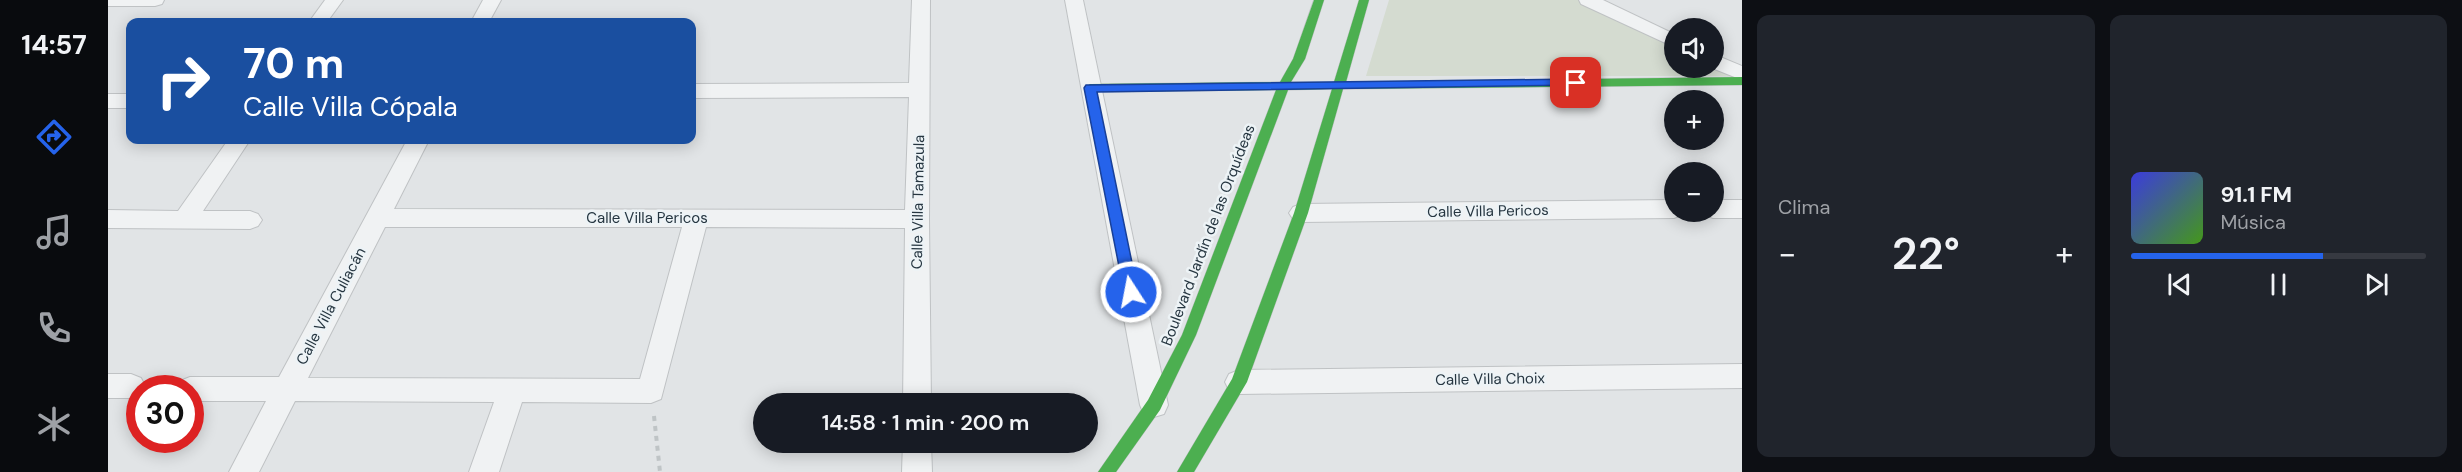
<!DOCTYPE html>
<html lang="es">
<head>
<meta charset="utf-8">
<style>
  :root { --surface:#171b24; --page:#20242c; --text:#f1f3f6; --muted:#9ea1a6; --line:#363941; --accent:#2563eb }
  body { margin:0; font-family:"DM Sans",sans-serif; background:var(--page); color:var(--text); height:100vh; display:flex; flex-direction:column; font-size:22px; white-space:nowrap }
  * { box-sizing:border-box; margin:0 }
  p { font-size:20px; color:var(--muted) }
  .icon { flex:none; width:33px; height:33px; fill:none; stroke:currentColor; stroke-width:2; stroke-linecap:round; stroke-linejoin:round }
  .map { position:relative; flex:1; overflow:hidden }
  .details { display:flex; flex-direction:column; gap:15px; padding:15px; background:#0d0f14; width:720px }
  .details>* { flex:none }
  .top-card { position:absolute; left:18px; top:18px; width:570px; height:126px; border-radius:12px; box-shadow:0 3px 15px #0003; background:#1a4fa0; color:#fff; overflow:hidden }
  .tools { position:absolute; left:1556px; top:18px; display:grid; gap:12px }
  .tools a { display:grid; place-items:center; width:60px; height:60px; border-radius:50%; background:var(--surface); box-shadow:0 3px 15px #0003; font-size:30px }
  .speed { position:absolute; left:18px; top:375px; display:flex; gap:12px; font-size:30px; font-weight:700; text-align:center }
  .speed>* { display:grid; place-content:center; width:78px; height:78px; border-radius:50%; background:var(--surface); box-shadow:0 3px 15px #0003; line-height:1 }
  .speed .limit { border:9px solid #d22; background:#fff; color:#111 }
  .pin { position:absolute; display:grid; place-items:center; width:51px; height:51px; color:#fff; margin:-26px; border-radius:12px; box-shadow:0 3px 9px #0006 }
  .me { position:absolute; width:66px; margin:-33px; rotate:349deg; stroke-linejoin:round; filter:drop-shadow(0 0 4px #0008) }
  .turn { display:flex; align-items:center; gap:21px; height:126px; padding:0 18px; font-size:27px }
  .turn .icon { width:78px; height:78px; stroke-width:2.5 }
  .turn b { display:block; font-size:42px; line-height:51px }
  .big { font-size:45px; font-weight:600; line-height:1.1 }
  .details .widget { flex:1; display:flex; flex-direction:column; justify-content:center; gap:9px; min-width:0; padding:0 21px; border-radius:12px; background:var(--page) }
  .song { display:flex; align-items:center; gap:18px }
  .cover { width:72px; height:72px; border-radius:9px; background:linear-gradient(135deg,hsl(240 70% 55%),hsl(100 70% 35%)) }
  .played { height:6px; border-radius:3px; background:linear-gradient(90deg,var(--accent) 65%,var(--line) 65%) }
  .keys { display:flex; justify-content:space-around; direction:ltr }
  .heat { display:flex; justify-content:space-between; align-items:center; font-size:33px; direction:ltr }
  .details .tiles { flex:1; display:grid; gap:15px; grid-template-columns:repeat(2,1fr) }
  .trip { position:absolute; left:645px; top:393px; width:345px; height:60px; border-radius:30px; background:var(--surface); box-shadow:0 3px 15px #0003; font-weight:600; line-height:60px; text-align:center }
  main { display:flex; flex:1; min-height:0 }
  .dock { display:flex; flex-direction:column; width:108px; justify-content:space-around; align-items:center; background:#090b0e; color:var(--muted) }
  .dock .icon { width:42px; height:42px }
  .dock .selected { color:var(--accent) }
  .dock b { font-size:27px; color:var(--text) }
  .map>svg:first-child { display:block }
  .green { fill:#d4dbd0 }
  .lines { fill:none; stroke-linecap:round; stroke-linejoin:round }
  .street-casing { stroke:#bfc2c4; stroke-width:2 }
  .fast-casing { stroke:#bfc2c4; stroke-width:1 }
  .path { stroke:#bfc4c6; stroke-width:4; stroke-dasharray:5 5; stroke-linecap:butt }
  .street { fill:#f0f2f3; fill-rule:evenodd }
  .fast { fill:#4caf50; fill-rule:evenodd }
  .route { fill:#2563eb; stroke:#184099; stroke-width:1.5 }
  .labels { text-anchor:middle; dominant-baseline:central; stroke-width:5; stroke-linejoin:round; paint-order:stroke }
  .street-label { font-size:15px; fill:#263641; stroke:#edf3f6 }
</style>
</head>
<body>
<main>
<nav class="dock">
<b>14:57</b>
<svg class="icon selected" aria-label="directions" viewBox="0 0 24 24"><path d="M12 3l9 9-9 9-9-9zM9 14v-3h6M13 9l2 2-2 2"/></svg>
<svg class="icon" aria-label="music" viewBox="0 0 24 24"><path d="M9 18V5l10-2v13"/><circle cx="6" cy="18" r="3"/><circle cx="16" cy="16" r="3"/></svg>
<svg class="icon" aria-label="phone" viewBox="0 0 24 24"><path d="M5 4h4l2 5-3 2q2 4 5 5l2-3 5 2v4C11 20 4 13 5 4z"/></svg>
<svg class="icon" aria-label="climate" viewBox="0 0 24 24"><path d="M12 3v18M4 7l16 10M4 17L20 7"/></svg>
</nav>
<div class="map">
<svg width="1634" height="472" viewBox="0 0 1634 472">
  <rect width="100%" height="100%" fill="#e1e4e6"/>
  <path class="green" d="M 1281,0 L 1474,0 L 1566,44 L 1566,68 L 1605,68 L 1631,76 L 1258,76 Z"/>
  <g class="lines">
    <defs>
      <g id="street">
        <path d="M 0,0 L 56,0 L 54,4 L 47,6 L 0,6 Z"/>
        <path d="M 217,0 L 235,0 L 219,22 L 201,22 Z"/>
        <path d="M 375,0 L 393,0 L 381,22 L 363,22 Z"/>
        <path d="M 804,0 L 822,0 L 821,219 L 823,404 L 795,404 L 797,228 L 598,227 L 553,399 L 543,403 L 414,402 L 391,472 L 361,472 L 386,402 L 187,401 L 151,472 L 121,472 L 158,401 L 82,401 L 82,388 L 68,388 L 72,381 L 82,377 L 171,377 L 299,140 L 321,140 L 286,209 L 797,210 L 801,97 L 584,98 L 584,84 L 801,83 ZM 277,227 L 574,227 L 532,379 L 200,378 Z"/>
        <path d="M 957,0 L 975,0 L 1060,405 L 1056,414 L 1046,417 L 1036,414 L 1032,405 Z"/>
        <path d="M 1471,0 L 1495,0 L 1566,34 L 1566,47 L 1473,4 Z"/>
        <path d="M 1605,54 L 1634,66 L 1634,80 L 1604,68 Z"/>
        <rect x="0" y="94" width="22" height="14"/>
        <path d="M 120,140 L 142,140 L 95,211 L 142,211 L 150,214 L 154,220 L 150,226 L 142,229 L 0,228 L 0,210 L 70,211 Z"/>
        <path d="M 1566,200 L 1566,212 L 1576,212 L 1574,215 L 1566,218 L 1193,222 L 1185,219 L 1181,213 L 1185,207 L 1193,204 Z"/>
        <path d="M 1605,200 L 1634,200 L 1634,218 L 1605,218 L 1597,215 L 1595,212 L 1605,212 Z"/>
        <path d="M 1634,364 L 1634,388 L 1131,394 L 1121,390 L 1117,382 L 1121,374 L 1131,370 Z"/>
        <path d="M 0,374 L 23,374 L 33,378 L 37,386 L 32,388 L 32,395 L 23,398 L 0,398 Z"/>
        <path d="M 795,442 L 823,442 L 824,472 L 794,472 Z"/>
      </g>
      <path id="fast" d="M 1206,0 L 1216,0 L 1197,59 L 1183,82 L 1226,82 L 1251,0 L 1261,0 L 1238,82 L 1634,77 L 1634,85 L 1235,89 L 1200,213 L 1139,382 L 1086,472 L 1069,472 L 1124,379 L 1186,213 L 1224,89 L 1180,90 L 1088,335 L 1052,410 L 1008,472 L 990,472 L 1040,400 L 1074,335 L 1168,90 L 982,92 L 976,88 L 982,84 L 1172,82 L 1185,59 Z"/>
    </defs>
    <use href="#street" class="street-casing"/>
    <use href="#fast" class="fast-casing"/>
    <path class="path" d="M 546,416 L 552,472"/>
    <use href="#street" class="street"/>
    <use href="#fast" class="fast"/>
  </g>
  <path class="route" d="M 1468,79 L 1472,80 L 1472,85 L 989,92 L 1030,292 L 1028,296 L 1018,296 L 1016,292 L 976,88 L 978,85 Z"/>
  <g class="labels">
    <g class="street-label">
      <text transform="translate(810 202) rotate(-89)">Calle Villa Tamazula</text>
      <text transform="translate(1380 211) rotate(-1)">Calle Villa Pericos</text>
      <text x="539" y="218">Calle Villa Pericos</text>
      <text transform="translate(1100 235) rotate(-69)">Boulevard Jardín de las Orquídeas</text>
      <text transform="translate(223 306) rotate(-62)">Calle Villa Culiacán</text>
      <text transform="translate(1382 379) rotate(-1)">Calle Villa Choix</text>
    </g>
  </g>
</svg>
<div class="tools">
<a><svg class="icon" aria-label="sound" viewBox="0 0 24 24"><path d="M4 9h4l5-4v14l-5-4H4zM17 9q2 3 0 6"/></svg></a>
<a>+</a>
<a>−</a>
</div>
<div class="speed"><div class="limit">30</div></div>
<div class="pin" style="left:1468px;top:83px;background:#d93025"><svg class="icon" aria-label="arrive" viewBox="0 0 24 24"><path d="M6 21V4h12l-3 4 3 4H6"/></svg></div>
<svg class="me" style="left:1023px;top:292px" viewBox="-20 -20 40 40"><circle r="17" fill="#2563eb" stroke="#fff" stroke-width="3"/><path d="M0-11L8 9 0 5-8 9z" fill="#fff"/></svg>
<div class="trip">14:58 · 1 min · 200 m</div>
<div class="top-card">
<div class="turn"><svg class="icon" aria-label="right" viewBox="0 0 24 24"><path d="M7 20v-9h11M14 6l5 5-5 5"/></svg><div><b>70 m</b>Calle Villa Cópala</div></div>
</div>
</div>
<section class="details">
<div class="tiles">
<div class="widget"><p>Clima</p>
<div class="heat"><a>−</a><b class="big">22°</b><a>+</a></div>
</div>
<div class="widget">
<div class="song"><i class="cover"></i><div><b>91.1 FM</b><p>Música</p></div></div>
<div class="played"></div>
<div class="keys"><svg class="icon" aria-label="previous" viewBox="0 0 24 24"><path d="M18 5L8 12l10 7zM5 5v14"/></svg><svg class="icon" aria-label="pause" viewBox="0 0 24 24"><path d="M8 5v14M16 5v14"/></svg><svg class="icon" aria-label="next" viewBox="0 0 24 24"><path d="M6 5l10 7-10 7zM19 5v14"/></svg></div>
</div>
</div>
</section>
</main>
</body>
</html>
